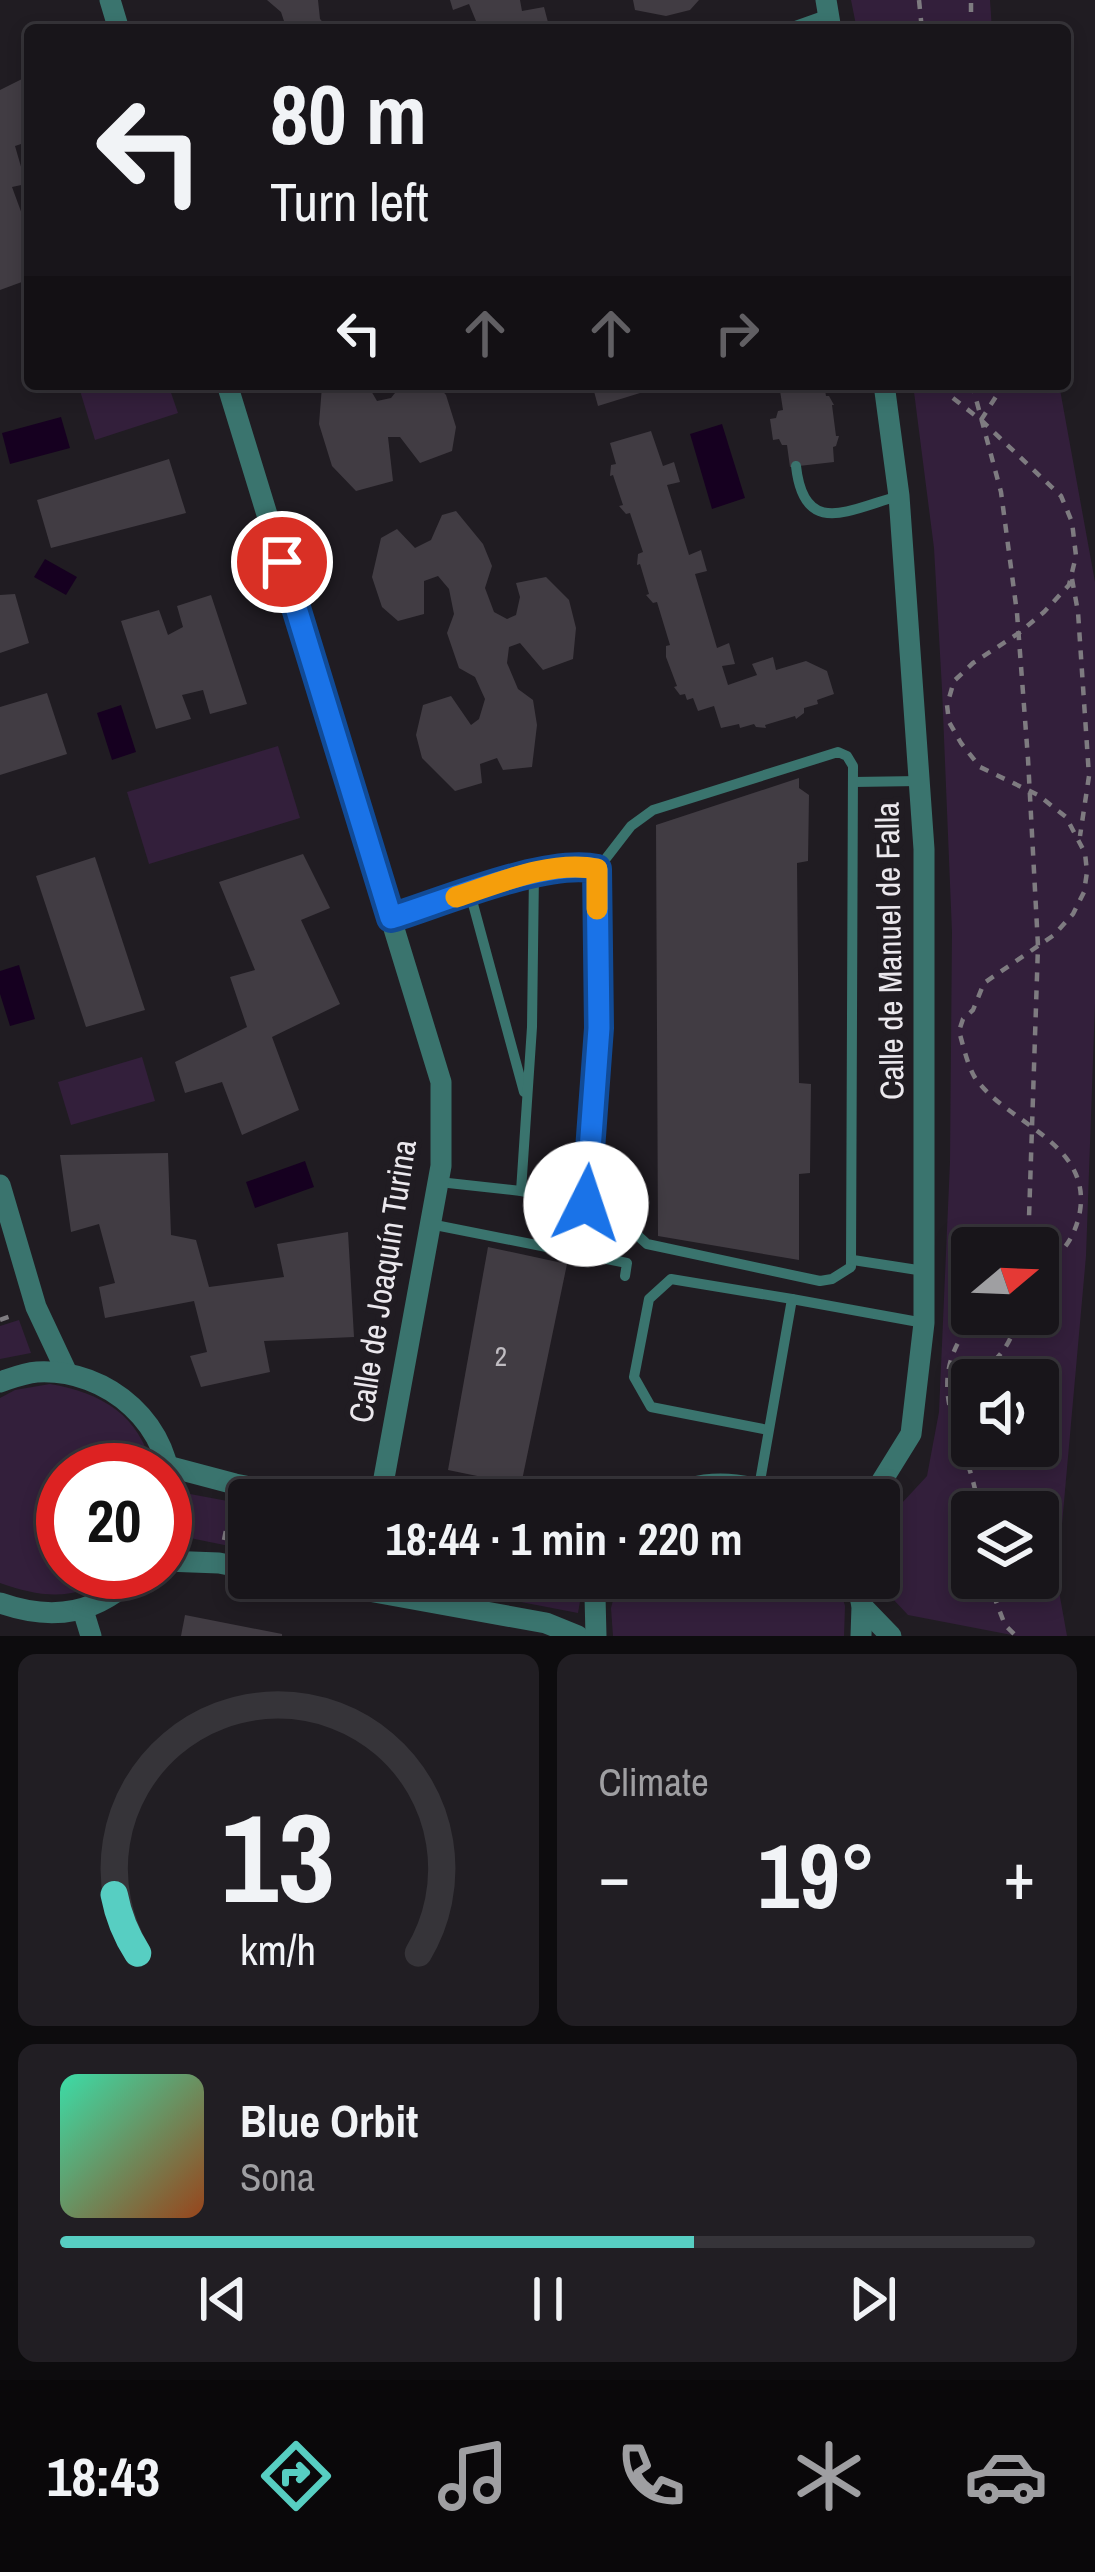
<!DOCTYPE html>
<html lang="en">
<head>
<meta charset="utf-8">
<style>
  :root { --surface:#18151a; --page:#211e23; --text:#f1f3f6; --muted:#9f9fa2; --line:#363439; --accent:#57cec2 }
  body { margin:0; font-family:"Archivo Narrow",sans-serif; background:var(--page); color:var(--text); height:100vh; display:flex; flex-direction:column; font-size:45px; white-space:nowrap }
  * { box-sizing:border-box; margin:0 }
  p { font-size:39px; color:var(--muted) }
  .icon { flex:none; width:66px; height:66px; fill:none; stroke:currentColor; stroke-width:2; stroke-linecap:round; stroke-linejoin:round }
  .map { position:relative; height:1636px; overflow:hidden }
  .drawer { display:flex; flex-direction:column; gap:18px; padding:18px; background:#0d0c0e; flex:1 }
  .drawer>* { flex:none }
  .hud { position:absolute; left:24px; top:24px; width:1047px; height:366px; border-radius:12px; box-shadow:0 6px 18px #0003,0 0 0 3px var(--line); background:#18151a; color:var(--text); overflow:hidden }
  .needle { width:78px; rotate:71deg }
  .buttons { position:absolute; left:951px; top:1227px; display:grid; gap:24px }
  .buttons a { display:grid; place-items:center; width:108px; height:108px; border-radius:12px; background:var(--surface); box-shadow:0 6px 18px #0003,0 0 0 3px var(--line); font-size:60px }
  .speed { position:absolute; left:36px; top:1443px; display:flex; gap:24px; font-size:60px; font-weight:700; text-align:center }
  .speed>* { display:grid; place-content:center; width:156px; height:156px; border-radius:50%; background:var(--surface); box-shadow:0 6px 18px #0003,0 0 0 3px var(--line); line-height:1 }
  .speed .limit { border:18px solid #d22; background:#fff; color:#111 }
  .pin { position:absolute; display:grid; place-items:center; width:102px; height:102px; color:#fff; margin:-51px; border:6px solid #fff; border-radius:50%; box-shadow:0 3px 12px #0007 }
  .me { position:absolute; width:132px; margin:-66px; rotate:4deg; stroke-linejoin:round; filter:drop-shadow(0 0 9px #0008) }
  .turn { display:flex; align-items:center; gap:42px; height:252px; padding:0 48px; font-size:54px }
  .turn .icon { width:156px; height:156px; stroke-width:2.5 }
  .turn b { display:block; font-size:84px; line-height:102px }
  .lanes { display:flex; align-items:center; height:114px; padding:0 48px; background:#0003; justify-content:center; gap:60px; direction:ltr }
  .lanes .off { opacity:.35 }
  .big { font-size:90px; font-weight:800; line-height:1.1 }
  .drawer .widget { flex:1; display:flex; flex-direction:column; justify-content:center; gap:18px; min-width:0; padding:0 42px; border-radius:18px; background:var(--page) }
  .drawer .dial { align-items:center; gap:0 }
  .dial svg { height:312px; overflow:visible; fill:none; stroke:var(--line); stroke-width:7; stroke-linecap:round; text-anchor:middle }
  .dial text { fill:var(--text); stroke:none }
  .song { display:flex; align-items:center; gap:36px }
  .cover { width:144px; height:144px; border-radius:18px; background:linear-gradient(135deg,hsl(160 70% 55%),hsl(20 70% 35%)) }
  .played { height:12px; border-radius:6px; background:linear-gradient(90deg,var(--accent) 65%,var(--line) 65%) }
  .keys { display:flex; justify-content:space-around; direction:ltr }
  .heat { display:flex; justify-content:space-between; align-items:center; font-size:66px; direction:ltr }
  .drawer .tiles { flex:1; display:grid; gap:18px; grid-template-columns:1fr 1fr }
  .widget:last-child { grid-column:span 2 }
  .trip { position:absolute; left:228px; top:1479px; width:672px; height:120px; border-radius:12px; background:var(--surface); box-shadow:0 6px 18px #0003,0 0 0 3px var(--line); font-weight:800; line-height:120px; text-align:center }
  .menu { display:flex; height:192px; justify-content:space-around; align-items:center; background:#0a080a; color:var(--muted) }
  .menu .icon { width:84px; height:84px }
  .menu .active { color:var(--accent) }
  .menu b { font-size:54px; color:var(--text) }
  .map>svg:first-child { display:block }
  .green { fill:#331f3b; fill-rule:evenodd }
  .water { fill:#160020 }
  .building { fill:#413c43 }
  .lines { fill:none; stroke-linecap:round; stroke-linejoin:round }
  .path { stroke:#7e7b80; stroke-width:4.5; stroke-dasharray:9 9; stroke-linecap:butt }
  .service { stroke:#3a746e; stroke-width:10 }
  .minor { stroke:#3a746e; stroke-width:21 }
  .route-casing { stroke:#114b97; stroke-width:30 }
  .route { stroke:#1a73e8; stroke-width:21 }
  .slow { stroke:#f59e0b; stroke-width:21 }
  .labels { text-anchor:middle; dominant-baseline:central; stroke-width:12; stroke-linejoin:round; paint-order:stroke }
  .number-label { font-size:27px; fill:#c0bdc2 }
  .street-label { font-size:33px; fill:#ebe8ed; stroke:#201c22 }
</style>
</head>
<body>
<div class="map">
<svg width="1095" height="1636" viewBox="0 0 1095 1636">
  <rect width="100%" height="100%" fill="#201c22"/>
  <g class="green">
    <path d="M 851,0 L 990,0 L 992,30 L 857,30 Z"/>
    <path d="M 78,384 L 168,384 L 178,413 L 95,440 Z"/>
    <path d="M 913,384 L 1059,384 L 1095,582 L 1095,1004 L 1086,1256 L 1057,1580 L 1067,1636 L 1017,1636 L 908,1615 L 892,1598 L 879,1569 L 879,1521 L 901,1504 L 927,1476 L 939,1412 L 950,1162 L 952,932 L 942,689 L 934,548 ZM 972,1248 L 1038,1248 L 1038,1314 L 972,1314 ZM 972,1380 L 1038,1380 L 1038,1446 L 972,1446 ZM 972,1512 L 1038,1512 L 1038,1578 L 972,1578 Z"/>
    <path d="M 278,746 L 300,818 L 149,864 L 127,792 Z"/>
    <path d="M 142,1057 L 155,1101 L 71,1125 L 58,1082 Z"/>
    <path d="M 19,1320 L 31,1353 L 0,1359 L 0,1326 Z"/>
    <path d="M 50,1384 C 102,1393 140,1415 153,1470 L 63,1470 L 63,1572 L 115,1572 C 77,1602 43,1598 0,1583 L 0,1398 L 15,1390 Z"/>
    <path d="M 190,1494 L 249,1505 L 249,1550 L 180,1536 Z"/>
    <path d="M 395,1578 L 584,1578 L 578,1613 Z"/>
    <path d="M 619,1578 L 837,1578 L 845,1606 L 844,1636 L 613,1636 L 611,1608 Z"/>
  </g>
  <g class="water">
    <path d="M 61,417 L 70,448 L 10,464 L 2,433 Z"/>
    <path d="M 722,424 L 745,498 L 712,509 L 690,434 Z"/>
    <path d="M 45,559 L 77,577 L 66,595 L 34,577 Z"/>
    <path d="M 121,705 L 136,752 L 112,760 L 97,713 Z"/>
    <path d="M 19,965 L 35,1019 L 10,1026 L 0,994 L 0,971 Z"/>
    <path d="M 305,1161 L 314,1187 L 255,1208 L 246,1182 Z"/>
  </g>
  <g class="building">
    <path d="M 267,0 L 318,0 L 320,19 L 330,30 L 287,30 L 281,12 Z"/>
    <path d="M 450,0 L 520,0 L 522,11 L 544,7 L 550,30 L 459,30 L 457,26 L 476,21 L 469,4 L 453,10 Z"/>
    <path d="M 633,0 L 699,0 L 690,10 L 666,16 L 635,10 Z"/>
    <path d="M 30,75 L 30,141 L 15,146 L 26,184 L 12,187 L 30,236 L 30,279 L 0,290 L 0,90 Z"/>
    <path d="M 328,384 L 367,384 L 377,401 L 391,398 L 399,388 L 397,384 L 436,384 L 446,395 L 456,427 L 452,451 L 420,463 L 400,437 L 388,437 L 393,481 L 356,491 L 332,466 L 319,424 L 322,386 Z"/>
    <path d="M 592,384 L 637,384 L 640,393 L 598,406 Z"/>
    <path d="M 779,384 L 824,384 L 826,396 L 829,396 L 834,405 L 832,405 L 836,436 L 839,436 L 836,446 L 833,447 L 834,462 L 790,467 L 787,445 L 782,445 L 779,439 L 773,440 L 770,419 L 776,418 L 778,411 L 783,410 Z"/>
    <path d="M 651,431 L 663,466 L 674,462 L 680,482 L 667,485 L 689,555 L 701,550 L 707,571 L 695,574 L 717,648 L 729,643 L 735,664 L 722,666 L 728,685 L 757,675 L 752,664 L 773,657 L 776,670 L 806,661 L 827,671 L 834,694 L 817,700 L 818,704 L 804,708 L 804,713 L 796,719 L 795,716 L 765,725 L 766,728 L 756,727 L 754,724 L 740,728 L 739,724 L 721,728 L 714,706 L 698,711 L 693,698 L 687,700 L 685,694 L 680,695 L 674,687 L 677,686 L 666,657 L 666,646 L 670,645 L 657,602 L 653,603 L 646,595 L 649,594 L 640,564 L 637,565 L 638,554 L 643,552 L 630,513 L 626,514 L 619,506 L 623,505 L 613,475 L 610,476 L 611,465 L 616,464 L 610,443 Z"/>
    <path d="M 169,459 L 186,513 L 51,548 L 37,500 Z"/>
    <path d="M 456,511 L 483,544 L 492,566 L 485,588 L 494,612 L 507,619 L 516,615 L 520,597 L 516,583 L 546,577 L 569,600 L 576,628 L 573,659 L 543,670 L 520,643 L 509,647 L 507,663 L 518,689 L 533,700 L 537,725 L 532,767 L 503,770 L 497,758 L 480,764 L 482,783 L 455,791 L 422,758 L 416,735 L 423,705 L 451,696 L 471,725 L 479,719 L 485,699 L 475,677 L 459,668 L 447,633 L 454,614 L 449,589 L 438,576 L 424,581 L 424,614 L 398,621 L 382,607 L 372,577 L 381,538 L 397,529 L 415,548 L 431,540 L 442,515 Z"/>
    <path d="M 15,594 L 29,643 L 0,653 L 0,595 Z"/>
    <path d="M 211,595 L 247,704 L 210,714 L 203,690 L 182,695 L 191,719 L 156,729 L 121,621 L 159,610 L 168,635 L 183,627 L 177,606 Z"/>
    <path d="M 47,693 L 67,754 L 0,775 L 0,707 Z"/>
    <path d="M 799,778 L 799,788 L 809,795 L 808,861 L 797,863 L 799,1083 L 811,1084 L 810,1173 L 799,1174 L 799,1260 L 658,1236 L 656,825 Z"/>
    <path d="M 303,854 L 330,908 L 301,920 L 340,1004 L 272,1037 L 299,1110 L 242,1135 L 222,1082 L 185,1093 L 175,1062 L 247,1027 L 230,977 L 255,970 L 219,882 Z"/>
    <path d="M 95,857 L 145,1010 L 86,1027 L 36,876 Z"/>
    <path d="M 168,1153 L 171,1235 L 196,1240 L 209,1287 L 284,1277 L 277,1244 L 348,1232 L 354,1337 L 264,1341 L 270,1372 L 201,1387 L 190,1356 L 207,1352 L 194,1301 L 105,1318 L 99,1287 L 115,1283 L 99,1224 L 71,1232 L 60,1155 Z"/>
    <path d="M 488,1247 L 567,1264 L 521,1485 L 448,1470 Z"/>
    <path d="M 185,1615 L 282,1634 L 282,1636 L 181,1636 Z"/>
  </g>
  <g class="lines">
    <g class="path">
      <path d="M 919,0 L 922,30"/>
      <path d="M 971,30 L 971,0"/>
      <path d="M 942,384 L 949,395 L 981,420 L 1061,496 L 1072,522 L 1076,556 L 1069,585 L 1044,612 L 1019,633 L 973,663 L 954,681 L 947,705 L 949,722 L 961,743 L 980,767 L 1038,795 L 1066,817 L 1085,853 L 1087,872 L 1084,892 L 1073,914 L 1054,935 L 984,983 L 973,1010 L 963,1019 L 959,1031 C 963,1045 967,1063 974,1076 C 1004,1123 1091,1141 1080,1211 C 1075,1239 1061,1256 1038,1270"/>
      <path d="M 972,384 L 1001,492 L 1017,613 L 1028,759 L 1038,946 L 1028,1248"/>
      <path d="M 981,420 L 1004,384"/>
      <path d="M 1072,579 L 1078,612 L 1089,776 L 1080,836"/>
      <path d="M 978,1314 C 913,1389 970,1433 979,1512"/>
      <path d="M 0,1320 L 14,1315"/>
      <path d="M 946,1382 C 986,1375 1010,1355 1018,1314"/>
      <path d="M 224,1540 L 230,1510"/>
      <path d="M 987,1578 L 1005,1625 L 1016,1636"/>
      <path d="M 551,1600 L 555,1578"/>
    </g>
    <g class="service">
      <path d="M 784,30 L 829,14"/>
      <path d="M 796,466 C 804,539 850,509 899,496"/>
      <path d="M 853,782 L 920,781"/>
      <path d="M 470,893 L 524,1092"/>
      <path d="M 392,918 C 445,901 544,858 597,870"/>
      <path d="M 439,1182 L 521,1191 L 586,1204 L 625,1224 L 647,1244 L 820,1281 L 832,1279 L 851,1267 L 853,766 L 847,756 L 838,752 L 653,810 L 631,826 L 597,870 L 599,1028 L 586,1204"/>
      <path d="M 521,1191 L 532,1027 L 534,873"/>
      <path d="M 430,1224 L 627,1263 L 625,1276"/>
      <path d="M 853,1260 L 924,1271"/>
      <path d="M 768,1430 L 651,1407 L 634,1377 L 649,1299 L 671,1279 L 792,1299"/>
      <path d="M 759,1487 L 792,1299 L 924,1323"/>
    </g>
    <g class="minor">
      <path d="M 110,0 L 119,30"/>
      <path d="M 826,0 L 831,30"/>
      <path d="M 227,384 L 441,1082 L 441,1166 L 380,1500"/>
      <path d="M 0,1185 L 36,1307 L 67,1373"/>
      <path d="M 0,1382 C 12,1378 24,1373 37,1372 C 108,1368 175,1426 170,1500 C 170,1509 167,1519 165,1528"/>
      <path d="M 167,1466 L 235,1484 L 315,1500"/>
      <path d="M 664,1500 C 704,1474 752,1484 793,1500"/>
      <path d="M 860,1500 L 880,1484 L 911,1434 L 924,1323 L 924,849 L 899,496 L 884,384"/>
      <path d="M 165,1561 L 219,1563 L 249,1569"/>
      <path d="M 297,1578 L 546,1623 L 578,1636"/>
      <path d="M 856,1578 L 862,1606 L 861,1636"/>
      <path d="M 0,1603 C 54,1622 99,1614 139,1572"/>
      <path d="M 862,1606 L 891,1636"/>
      <path d="M 83,1610 L 91,1636"/>
      <path d="M 596,1636 L 595,1596 L 601,1578"/>
    </g>
  </g>
  <g class="lines">
    <defs>
      <path id="route" d="M 282,562 L 391,918 C 443,902 546,858 597,869 L 599,1028 L 586,1204"/>
    </defs>
    <use href="#route" class="route-casing"/>
    <use href="#route" class="route"/>
    <path class="slow" d="M 456,897 C 499,883 551,860 597,869 L 597,909"/>
  </g>
  <g class="labels">
    <g class="number-label">
      <text x="501" y="1356">2</text>
    </g>
    <g class="street-label">
      <text transform="translate(889 951) rotate(-91)">Calle de Manuel de Falla</text>
      <text transform="translate(382 1281) rotate(-81)">Calle de Joaquín Turina</text>
    </g>
  </g>
</svg>
<div class="buttons">
<a><svg class="needle" viewBox="-14 -14 28 28"><path d="M0-13l5 13h-10z" fill="#e53935"/><path d="M0 13l5-13h-10z" fill="#9f9fa2"/></svg></a>
<a><svg class="icon" aria-label="sound" viewBox="0 0 24 24"><path d="M4 9h4l5-4v14l-5-4H4zM17 9q2 3 0 6"/></svg></a>
<a><svg class="icon" aria-label="layers" viewBox="0 0 24 24"><path d="M12 4l9 5-9 5-9-5zM3 14l9 5 9-5"/></svg></a>
</div>
<div class="speed"><div class="limit">20</div></div>
<div class="pin" style="left:282px;top:562px;background:#d93025"><svg class="icon" aria-label="arrive" viewBox="0 0 24 24"><path d="M6 21V4h12l-3 4 3 4H6"/></svg></div>
<svg class="me" style="left:586px;top:1204px" viewBox="-20 -20 40 40"><circle r="19" fill="#fff"/><path d="M0-13L10 11 0 6-10 11z" fill="#1a73e8"/></svg>
<div class="trip">18:44 · 1 min · 220 m</div>
<div class="hud">
<div class="turn"><svg class="icon" aria-label="left" viewBox="0 0 24 24"><path d="M17 20v-9H6M10 6l-5 5 5 5"/></svg><div><b>80 m</b>Turn left</div></div>
<div class="lanes"><svg class="icon" aria-label="left" viewBox="0 0 24 24"><path d="M17 20v-9H6M10 6l-5 5 5 5"/></svg><svg class="icon off" aria-label="ahead" viewBox="0 0 24 24"><path d="M12 20V5M6 11l6-6 6 6"/></svg><svg class="icon off" aria-label="ahead" viewBox="0 0 24 24"><path d="M12 20V5M6 11l6-6 6 6"/></svg><svg class="icon off" aria-label="right" viewBox="0 0 24 24"><path d="M7 20v-9h11M14 6l5 5-5 5"/></svg></div>
</div>
</div>
<section class="drawer">
<div class="tiles">
<div class="widget dial"><svg viewBox="0 0 100 80">
<path d="M14 69A42 42 0 1 1 86 69"/>
<path d="M14 69A42 42 0 0 1 8 54" stroke="#57cec2"/>
<text x="50" y="56" font-size="32" font-weight="700">13</text>
<text x="50" y="72" font-size="11">km/h</text>
</svg></div>
<div class="widget"><p>Climate</p>
<div class="heat"><a>−</a><b class="big">19°</b><a>+</a></div>
</div>
<div class="widget">
<div class="song"><i class="cover"></i><div><b>Blue Orbit</b><p>Sona</p></div></div>
<div class="played"></div>
<div class="keys"><svg class="icon" aria-label="previous" viewBox="0 0 24 24"><path d="M18 5L8 12l10 7zM5 5v14"/></svg><svg class="icon" aria-label="pause" viewBox="0 0 24 24"><path d="M8 5v14M16 5v14"/></svg><svg class="icon" aria-label="next" viewBox="0 0 24 24"><path d="M6 5l10 7-10 7zM19 5v14"/></svg></div>
</div>
</div>
</section>
<nav class="menu">
<b>18:43</b>
<svg class="icon active" aria-label="directions" viewBox="0 0 24 24"><path d="M12 3l9 9-9 9-9-9zM9 14v-3h6M13 9l2 2-2 2"/></svg>
<svg class="icon" aria-label="music" viewBox="0 0 24 24"><path d="M9 18V5l10-2v13"/><circle cx="6" cy="18" r="3"/><circle cx="16" cy="16" r="3"/></svg>
<svg class="icon" aria-label="phone" viewBox="0 0 24 24"><path d="M5 4h4l2 5-3 2q2 4 5 5l2-3 5 2v4C11 20 4 13 5 4z"/></svg>
<svg class="icon" aria-label="climate" viewBox="0 0 24 24"><path d="M12 3v18M4 7l16 10M4 17L20 7"/></svg>
<svg class="icon" aria-label="car" viewBox="0 0 24 24"><path d="M5 17H2v-5l4-1 3-4h7l3 4 3 1v5h-3M9 17h6M6 11h13"/><circle cx="7" cy="17" r="2"/><circle cx="17" cy="17" r="2"/></svg>
</nav>
</body>
</html>
